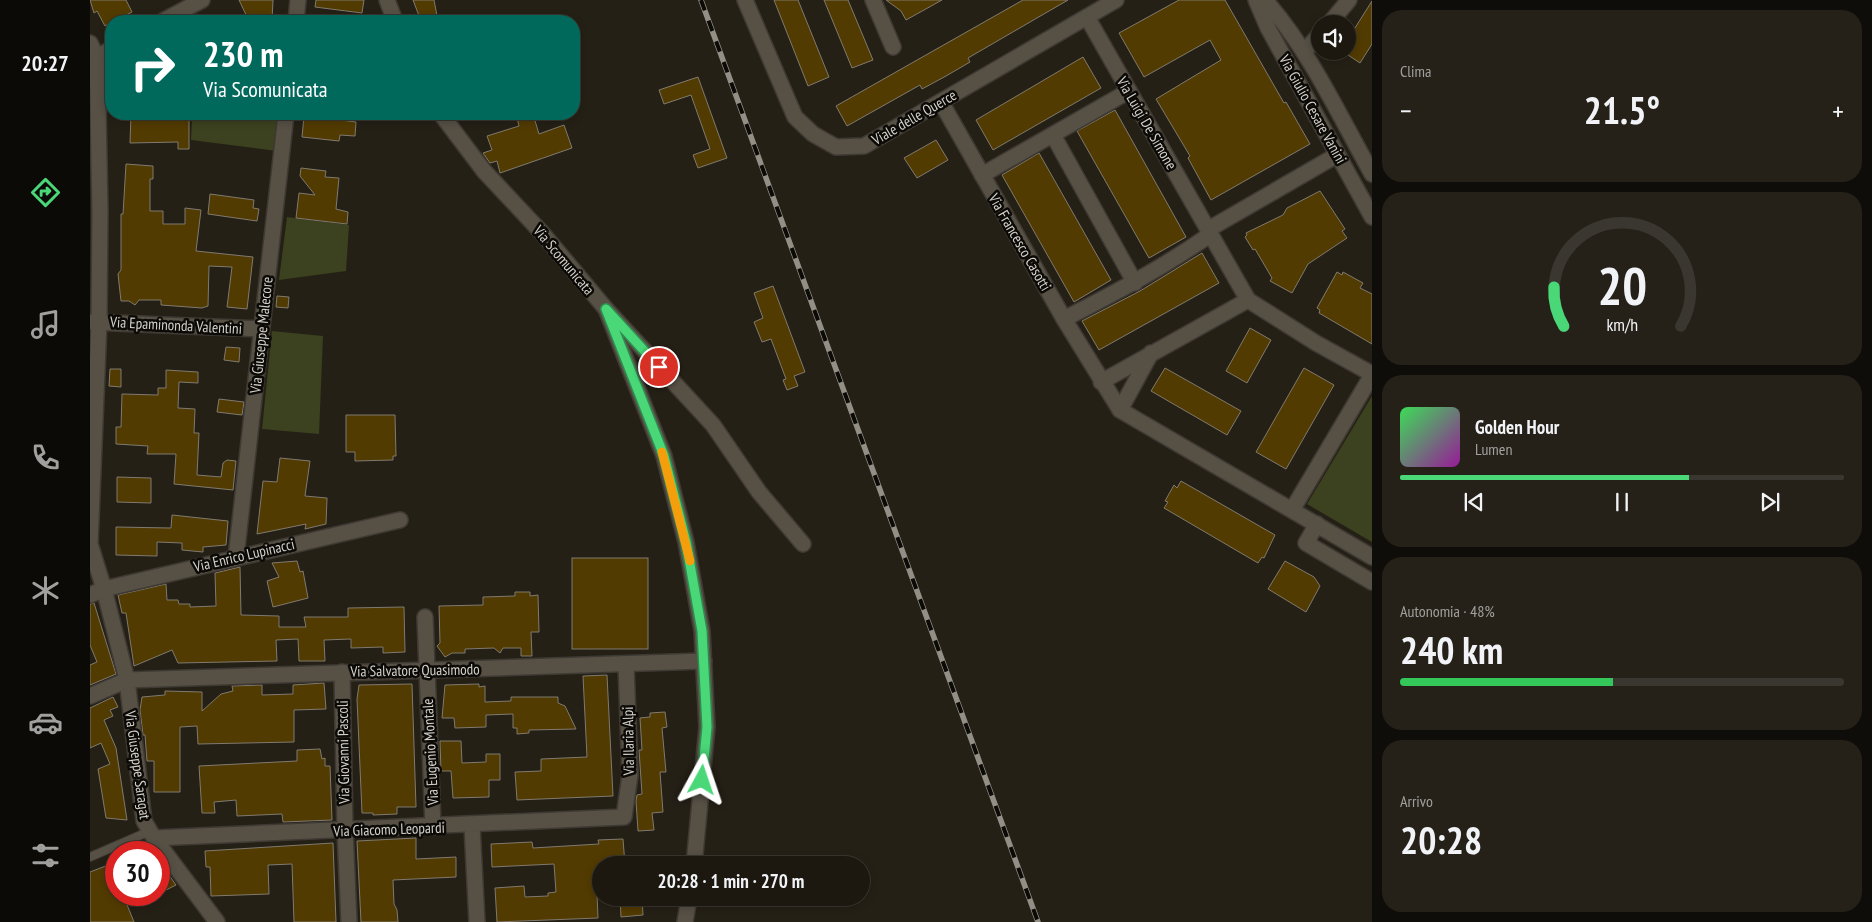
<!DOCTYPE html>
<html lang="it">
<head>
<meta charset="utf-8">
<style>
  :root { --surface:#1c1810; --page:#252119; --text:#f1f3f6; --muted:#a0a09f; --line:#3a3730; --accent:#49d778 }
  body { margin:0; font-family:"PT Sans Narrow",sans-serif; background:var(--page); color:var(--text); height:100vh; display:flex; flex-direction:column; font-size:19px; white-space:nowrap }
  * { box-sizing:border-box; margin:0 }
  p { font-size:16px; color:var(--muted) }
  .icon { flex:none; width:28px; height:28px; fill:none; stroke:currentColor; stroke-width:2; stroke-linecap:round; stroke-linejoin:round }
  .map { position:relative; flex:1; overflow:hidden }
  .side { display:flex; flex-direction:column; gap:10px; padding:10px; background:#0f0d09; width:500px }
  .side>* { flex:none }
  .banner { position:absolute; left:15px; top:15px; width:475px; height:105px; border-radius:20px; box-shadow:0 2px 8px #0003,0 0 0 1px var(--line); background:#00695c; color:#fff; overflow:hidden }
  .controls { position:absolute; left:1221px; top:15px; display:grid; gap:10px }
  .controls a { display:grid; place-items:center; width:45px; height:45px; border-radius:50%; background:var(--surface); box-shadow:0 2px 8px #0003,0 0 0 1px var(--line); font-size:25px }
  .speed { position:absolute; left:15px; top:841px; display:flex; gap:10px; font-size:25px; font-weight:700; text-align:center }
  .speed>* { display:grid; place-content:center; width:65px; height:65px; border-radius:50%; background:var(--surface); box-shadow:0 2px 8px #0003,0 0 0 1px var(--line); line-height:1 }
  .speed .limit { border:8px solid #d22; background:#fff; color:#111 }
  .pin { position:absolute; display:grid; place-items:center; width:42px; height:42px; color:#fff; margin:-21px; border:2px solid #fff; border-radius:50%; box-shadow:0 1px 5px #0007 }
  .me { position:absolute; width:55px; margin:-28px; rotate:5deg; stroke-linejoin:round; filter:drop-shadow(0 0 4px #0008) }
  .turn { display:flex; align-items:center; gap:18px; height:105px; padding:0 15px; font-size:22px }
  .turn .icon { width:65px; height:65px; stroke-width:2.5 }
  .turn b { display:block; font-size:35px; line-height:42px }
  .big { font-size:38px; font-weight:600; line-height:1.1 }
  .side .tile { flex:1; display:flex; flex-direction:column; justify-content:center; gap:8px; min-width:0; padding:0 18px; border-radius:20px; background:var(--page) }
  .side .dial { align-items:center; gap:0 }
  .dial svg { height:130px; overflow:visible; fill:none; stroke:var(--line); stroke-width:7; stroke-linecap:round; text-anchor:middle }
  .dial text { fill:var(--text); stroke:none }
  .song { display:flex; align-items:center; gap:15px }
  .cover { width:60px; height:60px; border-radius:8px; background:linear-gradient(135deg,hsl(130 70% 55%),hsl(300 70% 35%)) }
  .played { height:5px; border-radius:2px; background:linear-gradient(90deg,var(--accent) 65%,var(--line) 65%) }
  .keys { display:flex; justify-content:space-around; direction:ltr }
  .heat { display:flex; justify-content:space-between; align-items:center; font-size:28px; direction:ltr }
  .charge { height:8px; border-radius:4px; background:linear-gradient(90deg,#34c759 48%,var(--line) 0) }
  .trip { position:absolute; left:502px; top:856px; width:278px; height:50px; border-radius:25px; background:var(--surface); box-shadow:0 2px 8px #0003,0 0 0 1px var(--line); font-weight:600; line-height:50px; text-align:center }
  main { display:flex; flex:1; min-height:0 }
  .tabs { display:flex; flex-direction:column; width:90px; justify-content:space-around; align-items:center; background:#0b0a06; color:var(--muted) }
  .tabs .icon { width:35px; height:35px }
  .tabs .on { color:var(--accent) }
  .tabs b { font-size:22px; color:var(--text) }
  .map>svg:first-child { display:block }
  .green { fill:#3c411f }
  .building { fill:#523b01; stroke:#807a6f }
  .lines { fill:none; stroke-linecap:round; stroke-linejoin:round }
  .service-casing { stroke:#3e3933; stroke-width:10 }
  .minor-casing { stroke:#3e3933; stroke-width:18 }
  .service { stroke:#565045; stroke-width:8 }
  .minor { stroke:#565045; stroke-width:15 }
  .rail-casing { stroke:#938f87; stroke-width:5.5 }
  .rail { stroke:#0c0a06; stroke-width:4; stroke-dasharray:11; stroke-linecap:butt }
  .route-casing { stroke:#2f8c4e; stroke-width:12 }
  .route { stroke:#49d778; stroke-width:9 }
  .slow { stroke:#f59e0b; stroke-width:9 }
  .labels { text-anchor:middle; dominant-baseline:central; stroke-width:5; stroke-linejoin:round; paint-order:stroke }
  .street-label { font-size:15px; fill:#d5d2cc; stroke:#0c0a06 }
</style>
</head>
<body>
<main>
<nav class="tabs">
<b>20:27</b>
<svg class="icon on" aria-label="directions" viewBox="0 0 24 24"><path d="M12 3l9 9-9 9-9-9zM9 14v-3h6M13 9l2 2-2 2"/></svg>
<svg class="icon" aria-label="music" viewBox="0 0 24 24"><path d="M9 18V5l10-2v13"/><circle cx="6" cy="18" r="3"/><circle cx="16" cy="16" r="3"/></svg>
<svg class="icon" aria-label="phone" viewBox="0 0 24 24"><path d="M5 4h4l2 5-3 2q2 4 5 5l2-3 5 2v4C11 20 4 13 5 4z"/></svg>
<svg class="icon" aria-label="climate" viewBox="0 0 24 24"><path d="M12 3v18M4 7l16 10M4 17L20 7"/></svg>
<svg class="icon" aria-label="car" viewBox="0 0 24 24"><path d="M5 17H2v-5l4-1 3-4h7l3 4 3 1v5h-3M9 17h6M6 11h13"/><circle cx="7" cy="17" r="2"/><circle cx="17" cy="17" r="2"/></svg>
<svg class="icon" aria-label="filters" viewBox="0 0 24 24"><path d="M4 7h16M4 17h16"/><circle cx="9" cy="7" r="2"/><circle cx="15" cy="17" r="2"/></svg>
</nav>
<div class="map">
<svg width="1282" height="922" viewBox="0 0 1282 922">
  <rect width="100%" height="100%" fill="#252016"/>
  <g class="green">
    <path d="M 104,114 L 190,114 L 187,151 L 101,140 L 102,118 Z"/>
    <path d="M 197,217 L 259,225 L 256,271 L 189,280 Z"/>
    <path d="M 182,331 L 233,336 L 229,434 L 172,429 Z"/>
    <path d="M 1282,396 L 1282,542 L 1217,504 Z"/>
  </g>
  <g class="building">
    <path d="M 0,0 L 36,0 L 42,12 L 15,26 L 7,11 L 4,13 Z"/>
    <path d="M 149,0 L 183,0 L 182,21 L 159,21 Z"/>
    <path d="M 226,0 L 274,0 L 272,13 L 225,7 Z"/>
    <path d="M 323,0 L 344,0 L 348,21 L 331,21 Z"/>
    <path d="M 684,0 L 708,0 L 739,77 L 718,86 Z"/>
    <path d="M 734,0 L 758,0 L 783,60 L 762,68 Z"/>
    <path d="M 796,0 L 852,0 L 816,20 L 811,11 Z"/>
    <path d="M 933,0 L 978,0 L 878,58 L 880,62 L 856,76 L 832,89 L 830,85 L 757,126 L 746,106 Z"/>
    <path d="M 1089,0 L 1135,0 L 1194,103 L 1196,102 L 1220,144 L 1121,200 L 1098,158 L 1100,156 L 1066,99 L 1131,60 L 1120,40 L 1054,77 L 1029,33 Z"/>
    <path d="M 1282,1 L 1282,44 L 1270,63 L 1255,53 L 1258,51 L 1258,39 Z"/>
    <path d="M 993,57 L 1011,88 L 903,150 L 886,120 Z"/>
    <path d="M 608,77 L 637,158 L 608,168 L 603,155 L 620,149 L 601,95 L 574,104 L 569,90 Z"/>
    <path d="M 1025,110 L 1096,237 L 1059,258 L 987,131 Z"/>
    <path d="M 41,114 L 63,114 L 64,118 L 99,118 L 99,149 L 88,149 L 88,142 L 40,143 Z"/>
    <path d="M 219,114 L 244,114 L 243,119 L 266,122 L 265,136 L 250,135 L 249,141 L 212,137 L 214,116 L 219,117 Z"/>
    <path d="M 426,114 L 443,114 L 449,134 L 474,125 L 482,148 L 410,173 L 407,161 L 400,163 L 393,153 L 402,150 L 397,136 L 429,126 Z"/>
    <path d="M 846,140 L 858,160 L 827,178 L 814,158 Z"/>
    <path d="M 949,153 L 1021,280 L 984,302 L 912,175 Z"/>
    <path d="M 36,164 L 63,166 L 63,179 L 60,179 L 60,211 L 73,211 L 73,224 L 95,224 L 95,208 L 111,210 L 106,251 L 163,257 L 157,309 L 137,307 L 142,267 L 119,266 L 118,306 L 112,308 L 71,305 L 71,300 L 49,300 L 45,305 L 39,301 L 31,301 L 28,274 L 31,270 L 31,214 L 33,214 Z"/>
    <path d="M 211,168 L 236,171 L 235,177 L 249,178 L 246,209 L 258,212 L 257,224 L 206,218 L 209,193 L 225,195 L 210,176 Z"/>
    <path d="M 1230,191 L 1255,229 L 1252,231 L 1257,238 L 1218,264 L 1202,293 L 1180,281 L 1182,278 L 1165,249 L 1163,250 L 1155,237 L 1157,235 L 1156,233 L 1193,215 L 1197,208 Z"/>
    <path d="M 120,194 L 164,200 L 163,208 L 169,209 L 167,221 L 118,214 Z"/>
    <path d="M 1112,253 L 1129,283 L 1009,350 L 992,321 L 1050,291 Z"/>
    <path d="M 1247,272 L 1252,275 L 1253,272 L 1273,283 L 1270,288 L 1282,294 L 1282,344 L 1229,313 L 1230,310 L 1227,308 Z"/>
    <path d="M 683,286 L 715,372 L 704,376 L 708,386 L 697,390 L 693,380 L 696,379 L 681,339 L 672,342 L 664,322 L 673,318 L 664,293 Z"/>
    <path d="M 187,296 L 199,297 L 198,308 L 186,307 Z"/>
    <path d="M 1160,328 L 1181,340 L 1157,383 L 1136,371 Z"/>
    <path d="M 136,347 L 150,348 L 149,362 L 134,360 Z"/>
    <path d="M 1075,368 L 1151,411 L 1137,435 L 1061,391 Z"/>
    <path d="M 1214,368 L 1244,385 L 1196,469 L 1166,452 Z"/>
    <path d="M 20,369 L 31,369 L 31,387 L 19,386 Z"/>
    <path d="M 76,370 L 108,372 L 108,383 L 89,382 L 88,408 L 105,409 L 104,433 L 109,433 L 107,475 L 131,477 L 133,463 L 137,460 L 146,461 L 143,490 L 84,484 L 86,454 L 57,454 L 58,446 L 26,444 L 26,427 L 31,427 L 32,394 L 68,395 L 68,388 L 76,388 Z"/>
    <path d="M 129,399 L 154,402 L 152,415 L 127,412 Z"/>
    <path d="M 256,415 L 305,415 L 306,456 L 303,456 L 303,460 L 265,461 L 265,452 L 256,452 Z"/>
    <path d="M 190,458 L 220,461 L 215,496 L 237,498 L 236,524 L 215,529 L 216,524 L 167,534 L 173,481 L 187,482 Z"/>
    <path d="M 27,477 L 61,478 L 61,503 L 27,502 Z"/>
    <path d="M 1091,481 L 1185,535 L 1174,558 L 1172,557 L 1168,563 L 1074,508 L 1078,502 L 1075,501 L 1084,485 L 1087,488 Z"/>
    <path d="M 82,515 L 138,521 L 136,545 L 113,547 L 113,552 L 92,550 L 92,543 L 67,542 L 67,556 L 26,555 L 26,527 L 81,528 Z"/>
    <rect x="482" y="558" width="76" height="91"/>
    <path d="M 207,561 L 210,572 L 213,571 L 218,598 L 183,607 L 177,581 L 189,577 L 182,563 Z"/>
    <path d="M 1195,561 L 1224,577 L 1230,586 L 1216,612 L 1178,589 Z"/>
    <path d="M 150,567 L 151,615 L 189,616 L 189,627 L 216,627 L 214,617 L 258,617 L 258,608 L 314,607 L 315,652 L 293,653 L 293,647 L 261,648 L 261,639 L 234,640 L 235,661 L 209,661 L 208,639 L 186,640 L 187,661 L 88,663 L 82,650 L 44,666 L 36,613 L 32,613 L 28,595 L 76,584 L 77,600 L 88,600 L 89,604 L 100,604 L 100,607 L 126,606 L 125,573 Z"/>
    <path d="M 425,592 L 440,592 L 440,596 L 448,595 L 449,632 L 441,632 L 442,656 L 431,656 L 431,648 L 413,648 L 410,653 L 404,648 L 375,649 L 375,653 L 362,653 L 355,657 L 347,646 L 350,643 L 349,606 L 393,605 L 393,597 L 425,596 Z"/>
    <path d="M 4,603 L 26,674 L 0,685 L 0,665 L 7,662 L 0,645 L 0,604 Z"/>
    <path d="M 517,675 L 523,796 L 427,800 L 425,772 L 451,771 L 451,759 L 497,757 L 493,676 Z"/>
    <path d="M 234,683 L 236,709 L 204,710 L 204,742 L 108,744 L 107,726 L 90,727 L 90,792 L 64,792 L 64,761 L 57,761 L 55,735 L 53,735 L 50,710 L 52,697 L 75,695 L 75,691 L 112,692 L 112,711 L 131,694 L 143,691 L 142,686 L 172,685 L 172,695 L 203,694 L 203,685 Z"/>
    <path d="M 322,684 L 326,807 L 307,807 L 307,814 L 283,815 L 283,813 L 272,813 L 267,699 L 269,685 Z"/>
    <path d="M 389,684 L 389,687 L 395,686 L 395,702 L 421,701 L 421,697 L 468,697 L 468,703 L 475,706 L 486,729 L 439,730 L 439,733 L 427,734 L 427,728 L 423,728 L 423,714 L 396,715 L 396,727 L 365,728 L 364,718 L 352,718 L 355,685 Z"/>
    <path d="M 23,697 L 28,707 L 20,710 L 23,716 L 14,720 L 26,748 L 37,820 L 16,818 L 8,769 L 20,764 L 11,743 L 0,748 L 0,708 Z"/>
    <path d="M 575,712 L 577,727 L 572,728 L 576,772 L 570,772 L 573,812 L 562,813 L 564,830 L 548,831 L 546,801 L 547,795 L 552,794 L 549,750 L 552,750 L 550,718 L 560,717 L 560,713 Z"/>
    <path d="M 350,741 L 371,741 L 372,763 L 396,762 L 396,754 L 410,754 L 410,780 L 399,780 L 399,797 L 363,798 L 361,771 L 351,771 Z"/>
    <path d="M 230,749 L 232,759 L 235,758 L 235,766 L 240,766 L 242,820 L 193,822 L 192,814 L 147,816 L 146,800 L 124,802 L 125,813 L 112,813 L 109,766 L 207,761 L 207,750 Z"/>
    <path d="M 326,838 L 326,859 L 366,857 L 366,877 L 303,880 L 304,904 L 307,910 L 308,922 L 271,922 L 267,841 Z"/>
    <path d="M 533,839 L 535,865 L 511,865 L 511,869 L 506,870 L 508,918 L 407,922 L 405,888 L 434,886 L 435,897 L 458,896 L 458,893 L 466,892 L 464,864 L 402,867 L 401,844 L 442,842 L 443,848 L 509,844 L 508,840 Z"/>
    <path d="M 243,843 L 246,922 L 204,922 L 202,864 L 178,865 L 179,894 L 121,896 L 120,867 L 116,867 L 115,851 Z"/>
    <path d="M 69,861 L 86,885 L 72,892 L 69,883 Z"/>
    <path d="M 26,862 L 26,895 L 33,895 L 44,922 L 0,922 L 0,872 Z"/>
    <path d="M 530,898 L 552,898 L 553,915 L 531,917 Z"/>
  </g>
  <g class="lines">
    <defs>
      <path id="service" d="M 0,857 L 60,831"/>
      <g id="minor">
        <path d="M 297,0 L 305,21"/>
        <path d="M 655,0 L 705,117 L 723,134 L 746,147 L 774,146 L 1026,0"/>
        <path d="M 783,0 L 803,47"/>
        <path d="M 1166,0 L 1178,28 L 1282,217"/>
        <path d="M 1175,0 C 1220,51 1249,115 1282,174"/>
        <path d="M 997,17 L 1158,300 L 1226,343 L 1282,374"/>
        <path d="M 73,21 L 112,0"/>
        <path d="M 206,21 L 208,0"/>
        <path d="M 1239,24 L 1259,0"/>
        <path d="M 0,43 L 7,57 L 10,212 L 9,322 L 0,544 L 14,589 L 37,680 L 54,821 L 64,838 L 127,922"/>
        <path d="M 1214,52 L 1230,34"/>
        <path d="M 7,57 L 21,49"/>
        <path d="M 851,102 L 974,319 L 1030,410 L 1282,557"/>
        <path d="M 351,114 L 394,171 L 453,234 L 516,309 L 623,425 L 669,492 L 713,544"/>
        <path d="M 963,135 L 1045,283"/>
        <path d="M 892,175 L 1039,91"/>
        <path d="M 1119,229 L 1247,155"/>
        <path d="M 516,309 L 574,456 L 596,542 L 612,631 L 617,727 L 604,865"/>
        <path d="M 974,319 C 1025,293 1074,267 1121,234"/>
        <path d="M 0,322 L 171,329"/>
        <path d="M 1011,382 L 1158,300"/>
        <path d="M 1030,410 L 1061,353"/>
        <path d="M 1202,510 L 1282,375"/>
        <path d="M 1227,524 L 1216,543 L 1282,582"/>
        <path d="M 146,557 L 196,114"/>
        <path d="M 0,595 L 14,589 L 310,520"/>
        <path d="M 335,617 L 343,827"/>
        <path d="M 252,672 L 255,830 L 259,922"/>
        <path d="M 0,696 L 37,680 L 614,661"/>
        <path d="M 382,826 L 387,922"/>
        <path d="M 64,838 L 534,817 L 540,775 L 536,664"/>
        <path d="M 595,922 L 599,898"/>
      </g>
    </defs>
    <use href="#service" class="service-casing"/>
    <use href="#minor" class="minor-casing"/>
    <use href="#service" class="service"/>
    <use href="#minor" class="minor"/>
    <defs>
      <path id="rail" d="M 611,0 L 948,922"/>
    </defs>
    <use href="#rail" class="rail-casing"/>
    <use href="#rail" class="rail"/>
  </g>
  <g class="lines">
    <defs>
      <path id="route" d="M 569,367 L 516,309 L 574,456 L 596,542 L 612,631 L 617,727 L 612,780"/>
    </defs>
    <use href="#route" class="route-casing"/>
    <use href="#route" class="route"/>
    <path class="slow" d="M 572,452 L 600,561"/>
  </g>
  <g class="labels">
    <g class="street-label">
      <text transform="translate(1223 109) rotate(61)">Via Giulio Cesare Vanini</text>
      <text transform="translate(824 117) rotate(-30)">Viale delle Querce</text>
      <text transform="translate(1057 123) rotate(60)">Via Luigi De Simone</text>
      <text transform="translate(930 242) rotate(60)">Via Francesco Casotti</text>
      <text transform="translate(474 260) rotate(50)">Via Scomunicata</text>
      <text transform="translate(86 325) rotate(3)">Via Epaminonda Valentini</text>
      <text transform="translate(171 335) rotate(-84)">Via Giuseppe Malecore</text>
      <text transform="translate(154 555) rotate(-13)">Via Enrico Lupinacci</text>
      <text transform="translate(325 670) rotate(-1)">Via Salvatore Quasimodo</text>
      <text transform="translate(538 741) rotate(-91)">Via Ilaria Alpi</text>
      <text transform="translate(253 752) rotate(-91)">Via Giovanni Pascoli</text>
      <text transform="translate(340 752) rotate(-93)">Via Eugenio Montale</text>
      <text transform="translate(48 765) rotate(82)">Via Giuseppe Saragat</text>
      <text transform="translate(299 829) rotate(-2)">Via Giacomo Leopardi</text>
    </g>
  </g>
</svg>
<div class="controls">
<a><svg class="icon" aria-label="sound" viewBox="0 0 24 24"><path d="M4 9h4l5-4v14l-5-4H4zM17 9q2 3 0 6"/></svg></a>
</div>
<div class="speed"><div class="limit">30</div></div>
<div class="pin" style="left:569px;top:367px;background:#d93025"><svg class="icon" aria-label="arrive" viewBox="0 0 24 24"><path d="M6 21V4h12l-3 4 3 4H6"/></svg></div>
<svg class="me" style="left:612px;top:780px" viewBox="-20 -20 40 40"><path d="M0-17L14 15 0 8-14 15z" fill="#49d778" stroke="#fff" stroke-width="4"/></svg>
<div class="trip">20:28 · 1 min · 270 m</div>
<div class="banner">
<div class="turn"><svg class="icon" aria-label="right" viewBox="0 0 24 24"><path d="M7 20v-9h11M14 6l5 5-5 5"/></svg><div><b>230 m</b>Via Scomunicata</div></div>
</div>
</div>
<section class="side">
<div class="tile"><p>Clima</p>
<div class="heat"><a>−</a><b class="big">21.5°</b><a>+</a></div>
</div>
<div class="tile dial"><svg viewBox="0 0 100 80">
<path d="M14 69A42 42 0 1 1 86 69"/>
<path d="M14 69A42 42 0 0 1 8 45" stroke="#49d778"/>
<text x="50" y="56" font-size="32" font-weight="700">20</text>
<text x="50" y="72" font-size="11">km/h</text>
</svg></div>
<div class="tile">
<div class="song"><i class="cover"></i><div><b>Golden Hour</b><p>Lumen</p></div></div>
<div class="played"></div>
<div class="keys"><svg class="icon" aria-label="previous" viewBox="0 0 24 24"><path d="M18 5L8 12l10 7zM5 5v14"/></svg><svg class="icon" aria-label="pause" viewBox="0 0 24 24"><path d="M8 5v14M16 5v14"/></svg><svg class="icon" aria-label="next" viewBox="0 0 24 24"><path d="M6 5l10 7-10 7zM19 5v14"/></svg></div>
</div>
<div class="tile"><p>Autonomia · 48%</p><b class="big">240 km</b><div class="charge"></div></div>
<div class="tile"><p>Arrivo</p><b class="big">20:28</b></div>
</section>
</main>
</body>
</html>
